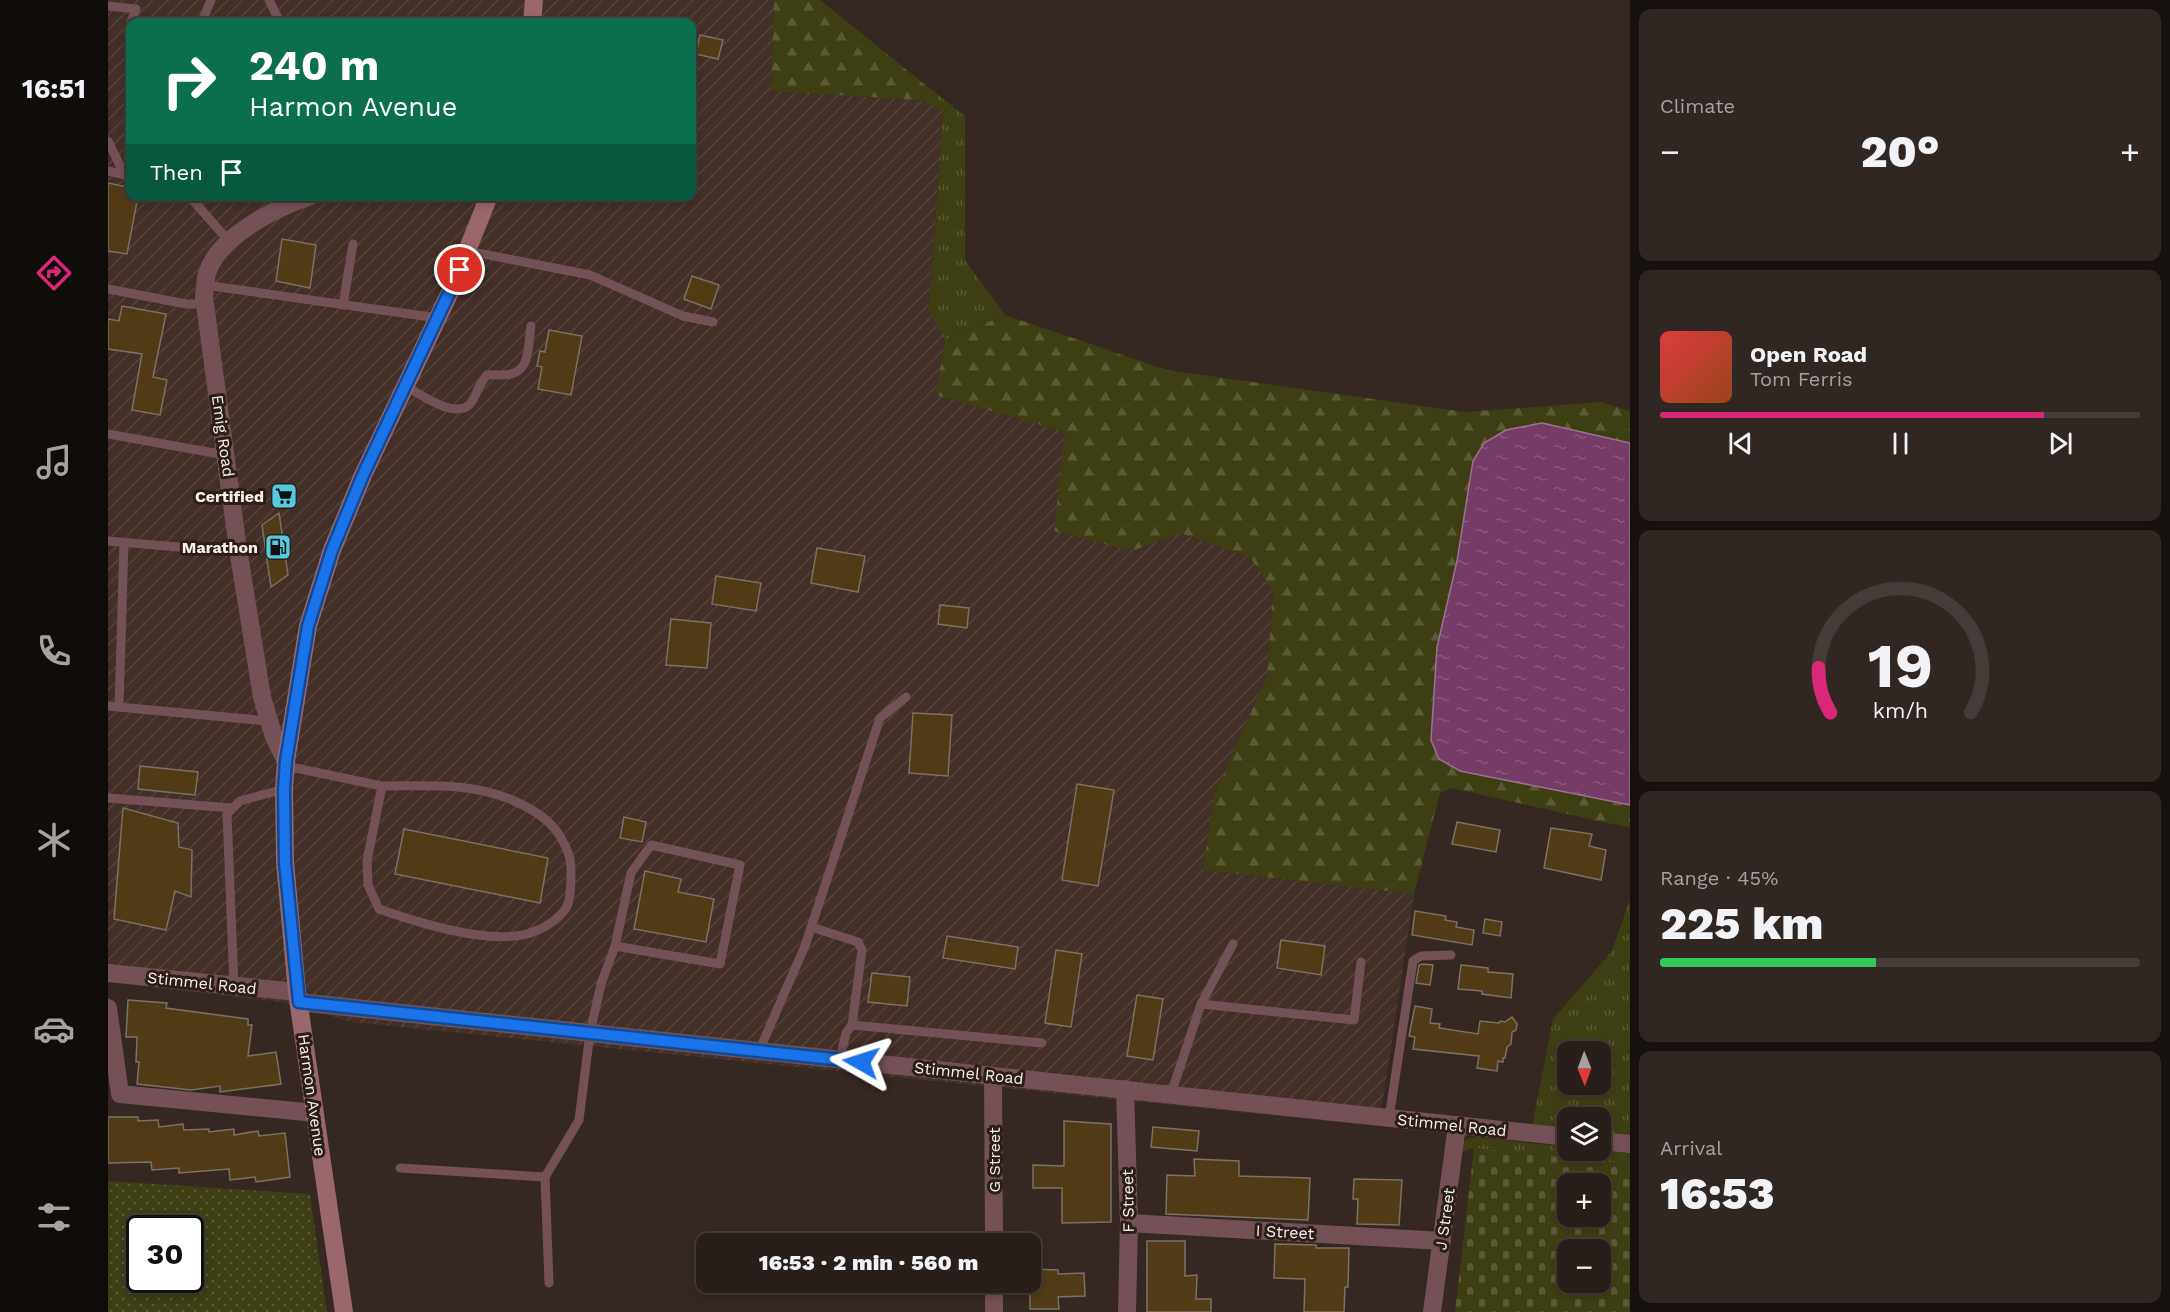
<!DOCTYPE html>
<html lang="en">
<head>
<meta charset="utf-8">
<style>
  :root { --surface:#281e1a; --page:#302723; --text:#f1f3f6; --muted:#a5a2a2; --line:#443c39; --accent:#db2777 }
  body { margin:0; font-family:"Work Sans",sans-serif; background:var(--page); color:var(--text); height:100vh; display:flex; flex-direction:column; font-size:22px; white-space:nowrap }
  * { box-sizing:border-box; margin:0 }
  p { font-size:20px; color:var(--muted) }
  .icon { flex:none; width:33px; height:33px; fill:none; stroke:currentColor; stroke-width:2; stroke-linecap:round; stroke-linejoin:round }
  .map { position:relative; flex:1; overflow:hidden }
  .side { display:flex; flex-direction:column; gap:9px; padding:9px; background:#16100e; width:540px }
  .side>* { flex:none }
  .banner { position:absolute; left:18px; top:18px; width:570px; height:183px; border-radius:12px; box-shadow:0 3px 9px #0003,0 0 0 2px var(--line); background:#0b6e4f; color:#fff; overflow:hidden }
  .needle { width:39px; rotate:179deg }
  .controls { position:absolute; left:1449px; top:1041px; display:grid; gap:12px }
  .controls a { display:grid; place-items:center; width:54px; height:54px; border-radius:12px; background:var(--surface); box-shadow:0 3px 9px #0003,0 0 0 2px var(--line); font-size:30px }
  .speed { position:absolute; left:18px; top:1215px; display:flex; gap:12px; font-size:30px; font-weight:700; text-align:center }
  .speed>* { display:grid; place-content:center; width:78px; height:78px; border-radius:50%; background:var(--surface); box-shadow:0 3px 9px #0003,0 0 0 2px var(--line); line-height:1 }
  .speed .limit { border:3px solid #111; border-radius:9px; background:#fff; color:#111 }
  .pin { position:absolute; display:grid; place-items:center; width:51px; height:51px; color:#fff; margin:-26px; border:3px solid #fff; border-radius:50%; box-shadow:0 2px 6px #0007 }
  .me { position:absolute; width:66px; margin:-33px; rotate:276deg; stroke-linejoin:round; filter:drop-shadow(0 0 4px #0008) }
  .turn { display:flex; align-items:center; gap:21px; height:126px; padding:0 24px; font-size:27px }
  .turn .icon { width:78px; height:78px; stroke-width:2.5 }
  .turn b { display:block; font-size:42px; line-height:51px }
  .then { display:flex; align-items:center; height:57px; padding:0 24px; background:#0003; gap:12px; font-size:22px }
  .big { font-size:45px; font-weight:800; line-height:1.1 }
  .side .widget { flex:1; display:flex; flex-direction:column; justify-content:center; gap:9px; min-width:0; padding:0 21px; border-radius:12px; background:var(--page) }
  .side .dial { align-items:center; gap:0 }
  .dial svg { height:156px; overflow:visible; fill:none; stroke:var(--line); stroke-width:7; stroke-linecap:round; text-anchor:middle }
  .dial text { fill:var(--text); stroke:none }
  .song { display:flex; align-items:center; gap:18px }
  .cover { width:72px; height:72px; border-radius:9px; background:linear-gradient(135deg,hsl(0 70% 55%),hsl(20 70% 35%)) }
  .played { height:6px; border-radius:3px; background:linear-gradient(90deg,var(--accent) 80%,var(--line) 80%) }
  .keys { display:flex; justify-content:space-around; direction:ltr }
  .heat { display:flex; justify-content:space-between; align-items:center; font-size:33px; direction:ltr }
  .charge { height:9px; border-radius:4px; background:linear-gradient(90deg,#34c759 45%,var(--line) 0) }
  .trip { position:absolute; left:588px; top:1233px; width:345px; height:60px; border-radius:12px; background:var(--surface); box-shadow:0 3px 9px #0003,0 0 0 2px var(--line); font-weight:800; line-height:60px; text-align:center }
  main { display:flex; flex:1; min-height:0 }
  .menu { display:flex; flex-direction:column; width:108px; justify-content:space-around; align-items:center; background:#100c0a; color:var(--muted) }
  .menu .icon { width:42px; height:42px }
  .menu .selected { color:var(--accent) }
  .menu b { font-size:27px; color:var(--text) }
  .map>svg:first-child { display:block }
  .industrial { fill:url(#industrial-furrows); fill-rule:evenodd }
  .grass { fill:url(#grass-tufts); fill-rule:evenodd }
  .forest { fill:url(#forest-firs) }
  .cemetery { fill:url(#cemetery-stones); fill-rule:evenodd }
  .park { fill:url(#park-dots); fill-rule:evenodd }
  .water { fill:url(#water-ripples); stroke:#9e7190; stroke-width:1.5 }
  .building { fill:#513b15; stroke:#7a7165; stroke-width:1.5 }
  .lines { fill:none; stroke-linecap:round; stroke-linejoin:round }
  .service { stroke:#745156; stroke-width:9 }
  .minor { stroke:#745156; stroke-width:18 }
  .secondary { stroke:#9c666d; stroke-width:18 }
  .route-casing { stroke:#114b97; stroke-width:15 }
  .route { stroke:#1a73e8; stroke-width:10 }
  .labels { text-anchor:middle; dominant-baseline:central; stroke-width:6; stroke-linejoin:round; paint-order:stroke }
  .street-label { font-size:16px; fill:#f9f0ec; stroke:#2b1e19 }
  .poi-label { font-size:16px; font-weight:bold; fill:#f9f0ec; stroke:#2b1e19; text-anchor:end }
</style>
</head>
<body>
<main>
<nav class="menu">
<b>16:51</b>
<svg class="icon selected" aria-label="directions" viewBox="0 0 24 24"><path d="M12 3l9 9-9 9-9-9zM9 14v-3h6M13 9l2 2-2 2"/></svg>
<svg class="icon" aria-label="music" viewBox="0 0 24 24"><path d="M9 18V5l10-2v13"/><circle cx="6" cy="18" r="3"/><circle cx="16" cy="16" r="3"/></svg>
<svg class="icon" aria-label="phone" viewBox="0 0 24 24"><path d="M5 4h4l2 5-3 2q2 4 5 5l2-3 5 2v4C11 20 4 13 5 4z"/></svg>
<svg class="icon" aria-label="climate" viewBox="0 0 24 24"><path d="M12 3v18M4 7l16 10M4 17L20 7"/></svg>
<svg class="icon" aria-label="car" viewBox="0 0 24 24"><path d="M5 17H2v-5l4-1 3-4h7l3 4 3 1v5h-3M9 17h6M6 11h13"/><circle cx="7" cy="17" r="2"/><circle cx="17" cy="17" r="2"/></svg>
<svg class="icon" aria-label="filters" viewBox="0 0 24 24"><path d="M4 7h16M4 17h16"/><circle cx="9" cy="7" r="2"/><circle cx="15" cy="17" r="2"/></svg>
</nav>
<div class="map">
<svg width="1522" height="1312" viewBox="0 0 1522 1312">
  <defs>
    <pattern id="industrial-furrows" width="10" height="10" patternUnits="userSpaceOnUse" patternTransform="scale(1.5)"><rect width="10" height="10" fill="#422f27"/><path d="M-1 1l2-2M0 10L10 0M9 11l2-2" fill="none" stroke="#55433c"/></pattern>
    <pattern id="grass-tufts" width="24" height="20" patternUnits="userSpaceOnUse" patternTransform="scale(1.5)"><rect width="24" height="20" fill="#3d3e12"/><path d="M3 7l-1-3M5 7V3M7 7l1-3M15 17l-1-3M17 17v-4M19 17l1-3" fill="none" stroke="#5a5a35"/></pattern>
    <pattern id="forest-firs" width="22" height="20" patternUnits="userSpaceOnUse" patternTransform="scale(1.5)"><rect width="22" height="20" fill="#3d3e12"/><path d="M5 1l3.5 6h-7zM16 11l3.5 6h-7z" fill="#5a5a35"/></pattern>
    <pattern id="cemetery-stones" width="16" height="16" patternUnits="userSpaceOnUse" patternTransform="scale(1.5)"><rect width="16" height="16" fill="#3d3e12"/><path d="M2 7V4a2 2 0 0 1 4 0v3zM10 15v-3a2 2 0 0 1 4 0v3z" fill="#5a5a35"/></pattern>
    <pattern id="park-dots" width="8" height="8" patternUnits="userSpaceOnUse" patternTransform="scale(1.5)"><rect width="8" height="8" fill="#3d3e12"/><path d="M2 2h.1M6 6h.1" fill="none" stroke="#5a5a35" stroke-width="1.8" stroke-linecap="round"/></pattern>
    <pattern id="water-ripples" width="26" height="14" patternUnits="userSpaceOnUse" patternTransform="scale(1.5)"><rect width="26" height="14" fill="#773b68"/><path d="M2 4q2-2 4 0t4 0M15 11q2-2 4 0t4 0" fill="none" stroke="#8b587e"/></pattern>
  </defs>
  <rect width="100%" height="100%" fill="#352822"/>
  <path class="industrial" d="M 0,0 L 666,0 L 663,91 L 811,100 L 835,111 L 821,309 L 837,340 L 828,395 L 957,432 L 1024,551 L 1072,533 L 1143,557 L 1165,591 L 1159,676 L 1106,795 L 1095,870 L 1306,894 L 1271,1126 L 245,1022 L 172,1002 L 0,982 ZM 22,22 L 584,22 L 584,196 L 22,196 Z"/>
  <g class="grass">
    <path d="M 820,87 L 857,116 L 857,260 L 897,315 L 837,340 L 821,310 L 835,111 L 811,100 Z"/>
    <path d="M 1522,899 L 1522,1137 L 1493,1134 L 1492,1118 L 1460,1118 L 1459,1131 L 1424,1127 L 1445,1019 L 1504,951 ZM 1460,1052 L 1492,1052 L 1492,1084 L 1460,1084 Z"/>
    <path d="M 1367,1137 L 1459,1147 L 1460,1150 L 1493,1150 L 1522,1153 L 1522,1164 L 1366,1148 L 1352,1152 C 1354,1142 1356,1139 1367,1137 Z"/>
  </g>
  <g class="forest">
    <path d="M 666,0 L 712,0 L 820,87 L 811,100 L 663,91 Z"/>
    <path d="M 897,315 L 1059,370 L 1357,412 L 1493,402 L 1522,411 L 1522,443 L 1433,423 L 1349,561 L 1329,647 L 1352,771 L 1522,805 L 1522,828 L 1343,788 L 1332,793 L 1306,894 L 1095,870 L 1106,795 L 1159,676 L 1165,591 L 1142,557 L 1072,533 L 1024,551 L 946,531 L 957,432 L 828,395 L 837,340 Z"/>
  </g>
  <path class="cemetery" d="M 1366,1148 L 1522,1164 L 1522,1312 L 1347,1312 ZM 1460,1184 L 1492,1184 L 1492,1216 L 1460,1216 ZM 1460,1250 L 1492,1250 L 1492,1282 L 1460,1282 Z"/>
  <path class="park" d="M 0,1181 L 202,1194 L 219,1312 L 0,1312 ZM 32,1228 L 82,1228 L 82,1280 L 32,1280 Z"/>
  <path class="water" d="M 1434,423 L 1522,443 L 1522,805 L 1352,771 L 1331,759 L 1323,740 L 1329,647 L 1349,561 L 1365,461 L 1376,443 L 1398,430 Z"/>
  <g class="building">
    <path d="M 592,35 L 615,40 L 610,59 L 588,54 Z"/>
    <path d="M 0,183 L 19,187 L 18,192 L 22,192 L 22,196 L 30,196 L 19,254 L 0,251 Z"/>
    <path d="M 174,239 L 208,245 L 202,288 L 168,281 Z"/>
    <path d="M 584,276 L 611,285 L 603,309 L 576,299 Z"/>
    <path d="M 14,306 L 58,314 L 45,377 L 59,380 L 52,415 L 24,410 L 34,354 L 0,349 L 0,319 L 11,321 Z"/>
    <path d="M 441,330 L 474,336 L 463,395 L 430,389 L 434,367 L 429,366 L 432,351 L 437,352 Z"/>
    <path d="M 165,486 L 187,487 L 186,506 L 165,505 Z"/>
    <path d="M 171,513 L 180,575 L 163,587 L 154,525 Z"/>
    <path d="M 709,548 L 757,556 L 750,592 L 703,583 Z"/>
    <path d="M 608,576 L 653,583 L 648,611 L 604,604 Z"/>
    <path d="M 832,605 L 861,608 L 859,628 L 830,624 Z"/>
    <path d="M 563,619 L 603,623 L 599,668 L 558,665 Z"/>
    <path d="M 805,713 L 844,715 L 840,776 L 801,773 Z"/>
    <path d="M 32,766 L 90,772 L 87,795 L 30,789 Z"/>
    <path d="M 969,784 L 1006,790 L 990,886 L 954,880 Z"/>
    <path d="M 15,808 L 70,823 L 71,847 L 84,850 L 83,897 L 67,891 L 58,930 L 6,919 Z"/>
    <path d="M 516,817 L 538,822 L 534,842 L 512,838 Z"/>
    <path d="M 1349,822 L 1392,830 L 1388,852 L 1344,844 Z"/>
    <path d="M 1443,828 L 1484,834 L 1481,846 L 1498,850 L 1493,880 L 1436,868 Z"/>
    <path d="M 296,829 L 440,858 L 432,903 L 287,874 Z"/>
    <path d="M 537,871 L 573,879 L 570,892 L 606,899 L 598,942 L 526,929 Z"/>
    <path d="M 1307,911 L 1338,916 L 1337,920 L 1349,922 L 1348,927 L 1366,930 L 1364,945 L 1304,935 Z"/>
    <path d="M 1377,919 L 1394,922 L 1392,936 L 1375,933 Z"/>
    <path d="M 839,936 L 910,947 L 907,969 L 835,958 Z"/>
    <path d="M 1173,940 L 1217,946 L 1213,975 L 1169,968 Z"/>
    <path d="M 948,950 L 974,954 L 963,1027 L 937,1023 Z"/>
    <path d="M 1314,964 L 1325,965 L 1322,985 L 1308,983 L 1311,965 Z"/>
    <path d="M 1353,965 L 1380,968 L 1380,972 L 1405,974 L 1403,998 L 1374,994 L 1374,991 L 1350,989 Z"/>
    <path d="M 764,973 L 802,977 L 799,1006 L 760,1002 Z"/>
    <path d="M 1029,995 L 1055,999 L 1045,1060 L 1019,1056 Z"/>
    <path d="M 20,1000 L 59,1003 L 58,1008 L 140,1019 L 140,1025 L 144,1025 L 140,1056 L 168,1052 L 173,1084 L 112,1092 L 112,1086 L 83,1090 L 29,1084 L 31,1062 L 28,1062 L 29,1037 L 18,1037 Z"/>
    <path d="M 1307,1006 L 1324,1009 L 1322,1023 L 1332,1024 L 1331,1028 L 1370,1034 L 1372,1021 L 1391,1023 L 1392,1021 L 1397,1022 L 1404,1017 L 1409,1024 L 1408,1030 L 1404,1032 L 1403,1044 L 1399,1047 L 1397,1058 L 1395,1058 L 1395,1062 L 1390,1061 L 1389,1071 L 1369,1068 L 1371,1056 L 1305,1049 L 1307,1037 L 1301,1036 Z"/>
    <path d="M 0,1117 L 30,1117 L 30,1121 L 50,1120 L 51,1127 L 75,1124 L 76,1130 L 101,1129 L 101,1132 L 126,1129 L 126,1135 L 150,1131 L 151,1136 L 177,1133 L 182,1177 L 148,1182 L 147,1177 L 122,1180 L 121,1169 L 71,1173 L 71,1168 L 44,1170 L 43,1162 L 0,1163 Z"/>
    <path d="M 956,1121 L 1003,1124 L 1003,1222 L 954,1223 L 954,1188 L 925,1188 L 925,1165 L 956,1166 Z"/>
    <path d="M 1045,1127 L 1091,1131 L 1089,1151 L 1043,1147 Z"/>
    <path d="M 1086,1159 L 1131,1161 L 1131,1176 L 1202,1178 L 1200,1220 L 1058,1214 L 1059,1175 L 1087,1176 Z"/>
    <path d="M 1246,1179 L 1294,1180 L 1291,1225 L 1249,1224 L 1250,1199 L 1245,1199 Z"/>
    <path d="M 1039,1241 L 1077,1241 L 1077,1276 L 1089,1275 L 1088,1299 L 1103,1299 L 1103,1312 L 1039,1312 Z"/>
    <path d="M 1167,1244 L 1208,1245 L 1208,1248 L 1241,1248 L 1240,1287 L 1237,1287 L 1236,1312 L 1196,1312 L 1197,1279 L 1166,1278 Z"/>
    <path d="M 922,1269 L 950,1270 L 950,1274 L 976,1273 L 977,1296 L 950,1297 L 951,1309 L 922,1309 Z"/>
  </g>
  <g class="lines">
    <g class="service">
      <path d="M 161,0 L 172,22"/>
      <path d="M 0,6 L 28,9 L 23,22"/>
      <path d="M 94,22 L 103,0"/>
      <path d="M 0,141 L 16,174"/>
      <path d="M 0,171 L 22,176"/>
      <path d="M 81,196 L 120,240"/>
      <path d="M 360,251 L 482,275 L 575,316 L 605,322"/>
      <path d="M 97,285 L 330,318"/>
      <path d="M 0,289 L 78,304 L 97,304"/>
      <path d="M 235,305 L 245,244"/>
      <path d="M 297,386 C 312,394 347,420 362,404 C 368,397 370,385 379,375 C 387,374 395,376 403,374 C 423,370 420,342 423,326"/>
      <path d="M 0,434 L 117,455"/>
      <path d="M 0,541 L 105,550 L 130,549"/>
      <path d="M 0,706 L 160,721"/>
      <path d="M 11,707 L 16,542"/>
      <path d="M 178,766 L 274,786 L 259,861 L 260,885 L 271,909 C 311,923 385,947 425,932 C 437,928 451,919 458,908 C 464,899 464,865 461,855 C 458,846 451,833 445,827 C 435,815 418,806 404,800 C 361,782 319,786 274,786"/>
      <path d="M 0,798 L 123,808"/>
      <path d="M 703,927 L 750,942 L 754,950 L 744,1025"/>
      <path d="M 126,986 L 119,814 L 132,801 L 176,789"/>
      <path d="M 1093,1004 L 1125,944"/>
      <path d="M 651,1051 L 697,946 L 772,718 L 798,697"/>
      <path d="M 732,1059 L 738,1033 L 744,1025 L 934,1043"/>
      <path d="M 1063,1094 L 1093,1004 L 1246,1020 L 1253,962"/>
      <path d="M 1281,1118 L 1305,961 L 1313,956 L 1343,955"/>
      <path d="M 292,1168 L 437,1177"/>
      <path d="M 441,1283 L 437,1177 L 471,1120 L 482,1033 L 493,984 L 507,946 L 612,964 L 632,865 L 543,845 L 523,873 L 507,946"/>
    </g>
    <g class="minor">
      <path d="M 178,761 L 166,737 L 154,697 L 130,549 L 96,297 C 97,290 97,281 99,274 C 109,237 169,207 203,196"/>
      <path d="M 0,973 L 189,992"/>
      <path d="M 191,1002 L 1460,1137"/>
      <path d="M 0,1008 L 12,1094 L 207,1113"/>
      <path d="M 885,1076 L 886,1244"/>
      <path d="M 1017,1089 L 1021,1223 L 1019,1312"/>
      <path d="M 1492,1141 L 1522,1144"/>
      <path d="M 1021,1223 L 1334,1241"/>
      <path d="M 886,1312 L 886,1282"/>
      <path d="M 1324,1312 L 1349,1125"/>
    </g>
    <g class="secondary">
      <path d="M 424,22 L 426,0"/>
      <path d="M 236,1312 L 189,992 L 177,862 L 176,789 L 178,761 L 200,626 L 224,550 L 255,475 L 344,288 L 381,196"/>
    </g>
  </g>
  <g class="lines">
    <defs>
      <path id="route" d="M 352,270 L 255,475 L 224,550 L 200,626 L 178,761 L 176,789 L 177,862 L 191,1002 L 753,1062"/>
    </defs>
    <use href="#route" class="route-casing"/>
    <use href="#route" class="route"/>
  </g>
  <defs>
    <symbol id="supermarket-square" viewBox="-11 -11 22 22"><rect x="-9" y="-9" width="18" height="18" rx="4" fill="#54cade" stroke="#2b1e19"/><path d="M-6-5.5h2.5l.6 2H6L4.5 2H-2.5L-4.4-4H-6ZM-1.5 3.2a1.3 1.3 0 1 0 .1 0ZM3 3.2a1.3 1.3 0 1 0 .1 0Z" fill="#111"/></symbol>
    <symbol id="fuel-square" viewBox="-11 -11 22 22"><rect x="-9" y="-9" width="18" height="18" rx="4" fill="#54cade" stroke="#2b1e19"/><path d="M-5.5-6h7V0h2V4h1.3V-2.5L3-4.5l.8-.8L6-3V5H2.5V1h-1V6h-7ZM-4.2-4.7v3.2H.2V-4.7Z" fill="#111"/></symbol>
  </defs>
  <g fill-rule="evenodd">
    <use href="#supermarket-square" x="161" y="481" width="30" height="30"/>
    <use href="#fuel-square" x="155" y="532" width="30" height="30"/>
  </g>
  <g class="labels">
    <g class="street-label">
      <text transform="translate(115 436) rotate(82)">Emig Road</text>
      <text transform="translate(94 983) rotate(6)">Stimmel Road</text>
      <text transform="translate(861 1073) rotate(6)">Stimmel Road</text>
      <text transform="translate(204 1095) rotate(82)">Harmon Avenue</text>
      <text transform="translate(1344 1125) rotate(6)">Stimmel Road</text>
      <text transform="translate(886 1160) rotate(-90)">G Street</text>
      <text transform="translate(1020 1201) rotate(-91)">F Street</text>
      <text transform="translate(1337 1219) rotate(-82)">J Street</text>
      <text transform="translate(1177 1232) rotate(3)">I Street</text>
    </g>
    <g class="poi-label">
      <text x="156" y="496">Certified</text>
      <text x="150" y="547">Marathon</text>
    </g>
  </g>
</svg>
<div class="controls">
<a><svg class="needle" viewBox="-14 -14 28 28"><path d="M0-13l5 13h-10z" fill="#e53935"/><path d="M0 13l5-13h-10z" fill="#a5a2a2"/></svg></a>
<a><svg class="icon" aria-label="layers" viewBox="0 0 24 24"><path d="M12 4l9 5-9 5-9-5zM3 14l9 5 9-5"/></svg></a>
<a>+</a>
<a>−</a>
</div>
<div class="speed"><div class="limit">30</div></div>
<div class="pin" style="left:352px;top:270px;background:#d93025"><svg class="icon" aria-label="arrive" viewBox="0 0 24 24"><path d="M6 21V4h12l-3 4 3 4H6"/></svg></div>
<svg class="me" style="left:753px;top:1062px" viewBox="-20 -20 40 40"><path d="M0-17L14 15 0 8-14 15z" fill="#1a73e8" stroke="#fff" stroke-width="4"/></svg>
<div class="trip">16:53 · 2 min · 560 m</div>
<div class="banner">
<div class="turn"><svg class="icon" aria-label="right" viewBox="0 0 24 24"><path d="M7 20v-9h11M14 6l5 5-5 5"/></svg><div><b>240 m</b>Harmon Avenue</div></div>
<div class="then">Then<svg class="icon" aria-label="arrive" viewBox="0 0 24 24"><path d="M6 21V4h12l-3 4 3 4H6"/></svg></div>
</div>
</div>
<section class="side">
<div class="widget"><p>Climate</p>
<div class="heat"><a>−</a><b class="big">20°</b><a>+</a></div>
</div>
<div class="widget">
<div class="song"><i class="cover"></i><div><b>Open Road</b><p>Tom Ferris</p></div></div>
<div class="played"></div>
<div class="keys"><svg class="icon" aria-label="previous" viewBox="0 0 24 24"><path d="M18 5L8 12l10 7zM5 5v14"/></svg><svg class="icon" aria-label="pause" viewBox="0 0 24 24"><path d="M8 5v14M16 5v14"/></svg><svg class="icon" aria-label="next" viewBox="0 0 24 24"><path d="M6 5l10 7-10 7zM19 5v14"/></svg></div>
</div>
<div class="widget dial"><svg viewBox="0 0 100 80">
<path d="M14 69A42 42 0 1 1 86 69"/>
<path d="M14 69A42 42 0 0 1 8 46" stroke="#db2777"/>
<text x="50" y="56" font-size="32" font-weight="700">19</text>
<text x="50" y="72" font-size="11">km/h</text>
</svg></div>
<div class="widget"><p>Range · 45%</p><b class="big">225 km</b><div class="charge"></div></div>
<div class="widget"><p>Arrival</p><b class="big">16:53</b></div>
</section>
</main>
</body>
</html>
